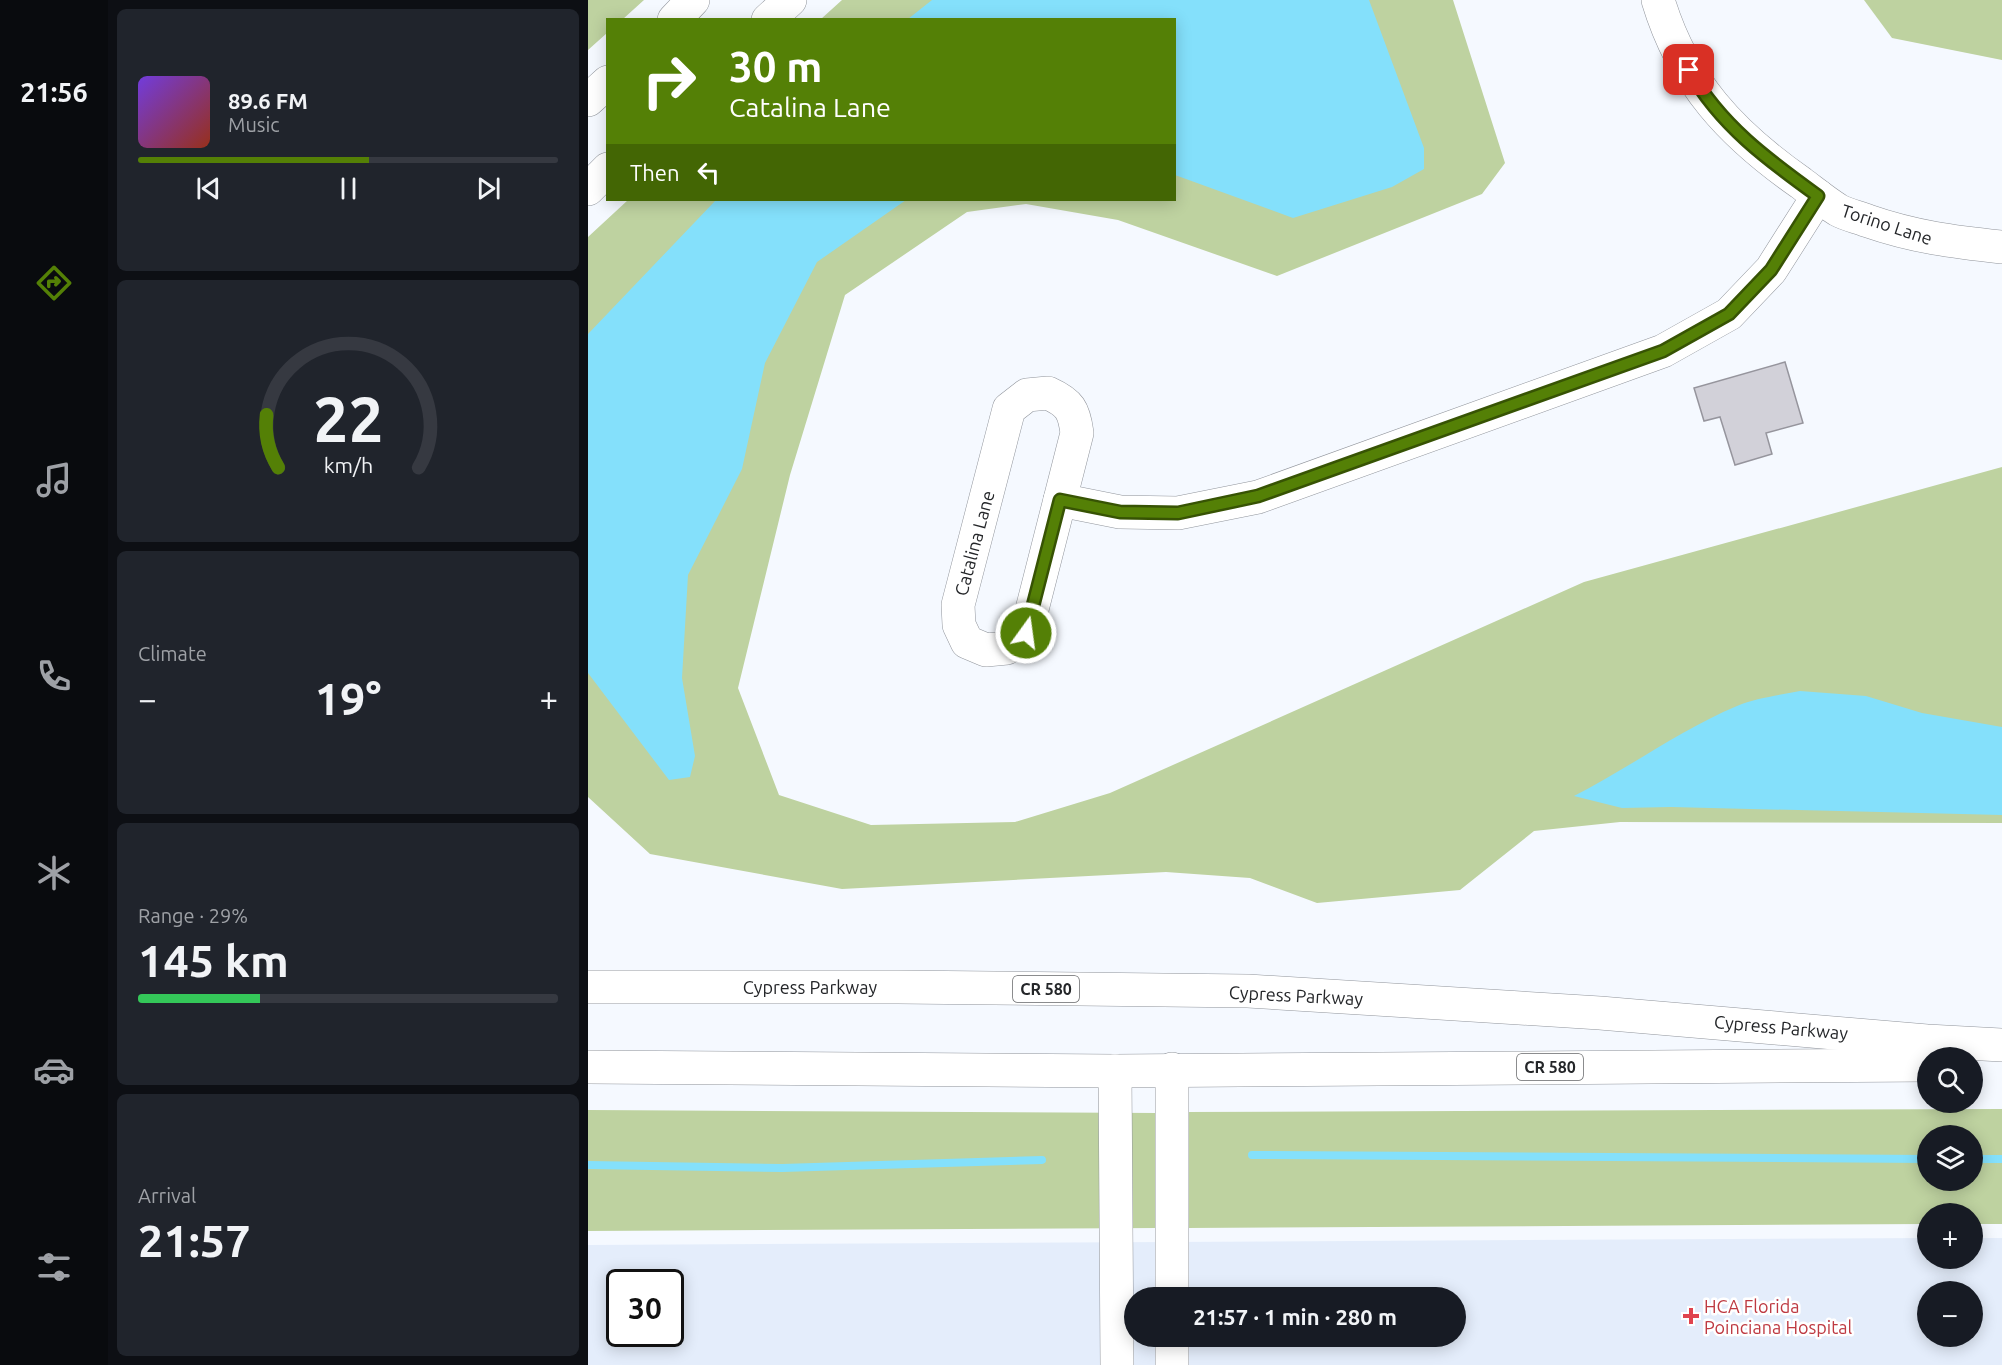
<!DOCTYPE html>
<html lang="en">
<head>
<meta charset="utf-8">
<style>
  :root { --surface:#171b24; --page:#20242c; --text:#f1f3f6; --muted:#9ea1a6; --line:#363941; --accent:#548006 }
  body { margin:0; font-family:Ubuntu,sans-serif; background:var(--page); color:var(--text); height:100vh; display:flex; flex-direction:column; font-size:22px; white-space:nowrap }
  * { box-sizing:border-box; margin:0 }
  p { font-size:20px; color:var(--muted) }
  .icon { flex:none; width:33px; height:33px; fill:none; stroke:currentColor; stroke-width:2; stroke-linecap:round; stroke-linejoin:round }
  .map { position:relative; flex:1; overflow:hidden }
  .details { display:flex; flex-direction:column; gap:9px; padding:9px; background:#0d0f14; width:480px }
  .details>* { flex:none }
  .guide { position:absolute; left:18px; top:18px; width:570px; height:183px; border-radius:0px; box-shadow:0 3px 15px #0003; background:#548006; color:#fff; overflow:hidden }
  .fabs { position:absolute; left:1329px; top:1047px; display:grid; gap:12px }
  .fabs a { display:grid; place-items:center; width:66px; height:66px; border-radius:50%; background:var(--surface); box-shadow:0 3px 15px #0003; font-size:30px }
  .speed { position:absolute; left:18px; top:1269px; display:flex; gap:12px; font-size:30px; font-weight:700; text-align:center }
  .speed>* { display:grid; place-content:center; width:78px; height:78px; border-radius:50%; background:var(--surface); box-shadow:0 3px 15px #0003; line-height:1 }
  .speed .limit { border:3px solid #111; border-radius:9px; background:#fff; color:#111 }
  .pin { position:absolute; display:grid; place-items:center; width:51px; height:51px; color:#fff; margin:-26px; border-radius:12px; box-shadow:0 3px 9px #0006 }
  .me { position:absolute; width:66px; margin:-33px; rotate:14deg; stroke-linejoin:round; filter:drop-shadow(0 0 4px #0008) }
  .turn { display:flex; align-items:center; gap:21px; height:126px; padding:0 24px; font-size:27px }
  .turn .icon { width:78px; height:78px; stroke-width:2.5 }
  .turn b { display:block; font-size:42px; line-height:51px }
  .then { display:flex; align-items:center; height:57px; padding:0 24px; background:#0003; gap:12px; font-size:22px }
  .big { font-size:45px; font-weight:700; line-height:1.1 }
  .details .tile { flex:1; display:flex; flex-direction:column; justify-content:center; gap:9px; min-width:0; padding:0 21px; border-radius:9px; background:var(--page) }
  .details .dial { align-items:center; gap:0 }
  .dial svg { height:156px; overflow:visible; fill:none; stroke:var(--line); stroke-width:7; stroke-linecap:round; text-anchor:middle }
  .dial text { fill:var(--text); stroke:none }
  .song { display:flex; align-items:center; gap:18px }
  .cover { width:72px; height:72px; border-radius:9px; background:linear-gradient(135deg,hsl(260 70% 55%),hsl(10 70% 35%)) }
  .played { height:6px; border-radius:3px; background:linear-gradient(90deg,var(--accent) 55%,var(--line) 55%) }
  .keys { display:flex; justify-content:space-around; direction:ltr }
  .heat { display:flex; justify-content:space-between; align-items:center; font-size:33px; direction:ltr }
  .charge { height:9px; border-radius:4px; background:linear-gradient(90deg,#34c759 29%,var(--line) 0) }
  .trip { position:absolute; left:536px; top:1287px; width:342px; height:60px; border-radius:30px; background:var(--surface); box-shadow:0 3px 15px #0003; font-weight:700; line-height:60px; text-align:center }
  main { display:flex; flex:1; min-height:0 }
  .dock { display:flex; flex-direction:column; width:108px; justify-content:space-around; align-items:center; background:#090b0e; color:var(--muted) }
  .dock .icon { width:42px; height:42px }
  .dock .on { color:var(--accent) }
  .dock b { font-size:27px; color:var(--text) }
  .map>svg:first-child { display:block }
  .built { fill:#e4edfb; fill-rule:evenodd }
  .green { fill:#bed2a0; fill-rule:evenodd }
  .water { fill:#84e0fb }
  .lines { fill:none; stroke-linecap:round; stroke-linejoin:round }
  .stream { stroke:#84e0fb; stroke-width:8 }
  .building { fill:#d2d1d9; stroke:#96959d; stroke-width:1.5 }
  .minor-casing { stroke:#91959c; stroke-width:34 }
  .major-casing { stroke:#91959c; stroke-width:34 }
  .minor { stroke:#fff; stroke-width:33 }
  .major { stroke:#fff; stroke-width:33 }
  .route-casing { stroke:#375304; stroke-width:15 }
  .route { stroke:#548006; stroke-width:10 }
  .health-dot { fill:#e0444e; stroke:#fff; stroke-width:2 }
  .labels { text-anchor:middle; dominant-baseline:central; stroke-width:5; stroke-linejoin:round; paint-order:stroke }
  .shield { fill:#fff; stroke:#666769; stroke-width:1.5 }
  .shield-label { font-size:16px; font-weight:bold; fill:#242629 }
  .street-label { font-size:18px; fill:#242629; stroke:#fff }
  .health-label { font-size:18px; fill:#be3a42; stroke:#fff; text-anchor:start }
</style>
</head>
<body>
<main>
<nav class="dock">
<b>21:56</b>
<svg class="icon on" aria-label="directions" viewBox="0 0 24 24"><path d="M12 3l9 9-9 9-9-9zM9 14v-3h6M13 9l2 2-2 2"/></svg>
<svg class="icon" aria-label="music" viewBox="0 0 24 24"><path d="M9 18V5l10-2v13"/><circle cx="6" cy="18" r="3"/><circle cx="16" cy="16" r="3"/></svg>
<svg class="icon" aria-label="phone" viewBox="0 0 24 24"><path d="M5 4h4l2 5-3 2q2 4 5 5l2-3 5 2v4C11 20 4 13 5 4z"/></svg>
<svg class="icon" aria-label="climate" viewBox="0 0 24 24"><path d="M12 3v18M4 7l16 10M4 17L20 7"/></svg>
<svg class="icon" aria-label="car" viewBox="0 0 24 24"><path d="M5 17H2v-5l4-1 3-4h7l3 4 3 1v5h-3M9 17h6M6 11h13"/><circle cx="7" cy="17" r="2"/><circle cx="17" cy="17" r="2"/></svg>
<svg class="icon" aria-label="filters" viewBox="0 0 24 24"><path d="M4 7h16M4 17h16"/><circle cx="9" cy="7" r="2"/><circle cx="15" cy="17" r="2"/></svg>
</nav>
<section class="details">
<div class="tile">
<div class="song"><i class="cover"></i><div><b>89.6 FM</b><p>Music</p></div></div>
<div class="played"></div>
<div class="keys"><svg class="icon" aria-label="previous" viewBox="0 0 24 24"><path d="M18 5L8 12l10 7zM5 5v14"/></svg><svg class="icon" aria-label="pause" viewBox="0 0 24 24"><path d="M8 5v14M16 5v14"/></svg><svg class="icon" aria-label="next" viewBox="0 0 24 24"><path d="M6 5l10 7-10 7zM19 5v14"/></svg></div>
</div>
<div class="tile dial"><svg viewBox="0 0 100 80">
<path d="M14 69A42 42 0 1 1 86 69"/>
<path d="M14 69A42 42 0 0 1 8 42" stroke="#548006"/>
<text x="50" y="56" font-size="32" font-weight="700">22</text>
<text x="50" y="72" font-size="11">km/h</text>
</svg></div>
<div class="tile"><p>Climate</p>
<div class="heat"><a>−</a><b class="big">19°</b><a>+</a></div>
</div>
<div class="tile"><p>Range · 29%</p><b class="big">145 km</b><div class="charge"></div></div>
<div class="tile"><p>Arrival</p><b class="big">21:57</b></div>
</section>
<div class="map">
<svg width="1414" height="1365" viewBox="0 0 1414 1365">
  <rect width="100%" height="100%" fill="#f5f9ff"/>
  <path class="built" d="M 1339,1238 L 1340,1258 L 1384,1258 L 1385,1238 L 1414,1238 L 1414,1365 L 0,1365 L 0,1245 ZM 32,1282 L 82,1282 L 82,1334 L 32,1334 ZM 1340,1292 L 1384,1292 L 1384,1336 L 1340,1336 ZM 546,1298 L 867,1298 L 867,1336 L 546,1336 Z"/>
  <g class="green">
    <path d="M 0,0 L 56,0 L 35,19 L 20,20 L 19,33 L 0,50 Z"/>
    <path d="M 254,0 L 865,0 L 917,163 L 894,194 L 689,276 L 530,220 L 438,204 L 379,212 L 257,295 L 202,475 L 150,688 L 191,795 L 283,825 L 427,822 L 522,793 L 996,582 L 1414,467 L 1414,823 L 1032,822 L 946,831 L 872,890 L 729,903 L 662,878 L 578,872 L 254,889 L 62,854 L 0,797 L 0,237 L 40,200 L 586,200 L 586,20 L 233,19 Z"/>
    <path d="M 1276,0 L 1414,0 L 1414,60 L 1304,38 Z"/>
    <path d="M 1414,1109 L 1414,1224 L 1385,1224 L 1384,1214 L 1340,1214 L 1339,1224 L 598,1228 L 598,1112 ZM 1340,1136 L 1384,1136 L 1384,1180 L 1340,1180 Z"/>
    <path d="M 0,1110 L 570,1113 L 570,1228 L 0,1231 Z"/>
  </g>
  <g class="water">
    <path d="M 344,0 L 781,0 L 836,148 L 836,169 L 804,187 L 705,218 L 587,175 L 586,20 L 320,19 Z"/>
    <path d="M 128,200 L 318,200 L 229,262 L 177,363 L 154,469 L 100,575 L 94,678 L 107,756 L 102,777 L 81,780 L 0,673 L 0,334 Z"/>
    <path d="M 1212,691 L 1278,696 L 1334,713 L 1414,727 L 1414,815 L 1083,807 L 1034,808 L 986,796 C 1041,768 1092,730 1149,706 C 1168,698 1192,695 1212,691 Z"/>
  </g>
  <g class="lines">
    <g class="stream">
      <path d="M 664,1155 L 1340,1159"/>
      <path d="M 1384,1159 L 1414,1159"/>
      <path d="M 0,1165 L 194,1168 L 454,1160"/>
    </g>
  </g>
  <path class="building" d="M 1197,362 L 1215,423 L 1178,433 L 1184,454 L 1147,465 L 1132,417 L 1116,421 L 1106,388 Z"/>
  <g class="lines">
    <defs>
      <g id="minor">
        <path d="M 1070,0 C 1095,83 1143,134 1213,183 C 1225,192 1237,202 1250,210 C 1259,215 1270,217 1280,221 C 1326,237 1366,242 1414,247"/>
        <path d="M 86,20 L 105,0"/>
        <path d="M 180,20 L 202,0"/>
        <path d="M 0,100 L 20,82"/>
        <path d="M 0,189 L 20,169"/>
        <path d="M 460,393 C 482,403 486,410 489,433 L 438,633 L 419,648 L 398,650 L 379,642 L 371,625 L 370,605 L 421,409 L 439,395 Z"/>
        <path d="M 472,500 L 532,512 L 590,513 L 670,497 L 1075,351 L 1141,314 L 1183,270 L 1230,196"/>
        <path d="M 527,1071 L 529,1365"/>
        <path d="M 584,1298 L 584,1069"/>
        <path d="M 584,1365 L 584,1336"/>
      </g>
      <g id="major">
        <path d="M 0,987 L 310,987 L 660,991 L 1012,1013 L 1339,1041 L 1414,1045"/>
        <path d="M 0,1067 L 527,1071 L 1340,1065"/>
      </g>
    </defs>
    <use href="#minor" class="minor-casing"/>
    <use href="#major" class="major-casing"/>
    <use href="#minor" class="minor"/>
    <use href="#major" class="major"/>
  </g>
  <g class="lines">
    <defs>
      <path id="route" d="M 438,633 L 472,500 L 532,512 L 590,513 L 670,496 L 1075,351 L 1141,314 L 1183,270 L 1230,196 C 1180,160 1132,125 1101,70"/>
    </defs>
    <use href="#route" class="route-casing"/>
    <use href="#route" class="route"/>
  </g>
  <path class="health-dot" d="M1100 1307h6v6h6v6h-6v6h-6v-6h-6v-6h6z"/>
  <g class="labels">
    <g class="shield">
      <rect x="425" y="976" width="66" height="26" rx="4.5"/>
      <rect x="929" y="1054" width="66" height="26" rx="4.5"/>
    </g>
    <g class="shield-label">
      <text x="458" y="989">CR 580</text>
      <text x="962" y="1067">CR 580</text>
    </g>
    <g class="street-label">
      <text transform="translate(1299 224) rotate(18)">Torino Lane</text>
      <text transform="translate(386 543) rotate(-75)">Catalina Lane</text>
      <text x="222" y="987">Cypress Parkway</text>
      <text transform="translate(708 995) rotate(3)">Cypress Parkway</text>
      <text transform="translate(1193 1027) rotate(5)">Cypress Parkway</text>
    </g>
    <g class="health-label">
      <text x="1116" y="1306">HCA Florida<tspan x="1116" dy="21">Poinciana Hospital</tspan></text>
    </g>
  </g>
</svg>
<div class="fabs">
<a><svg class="icon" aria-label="search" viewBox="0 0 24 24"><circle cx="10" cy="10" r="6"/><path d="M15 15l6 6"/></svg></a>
<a><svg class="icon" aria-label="layers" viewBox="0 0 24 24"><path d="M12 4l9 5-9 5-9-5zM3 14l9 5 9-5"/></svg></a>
<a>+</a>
<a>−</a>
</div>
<div class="speed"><div class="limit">30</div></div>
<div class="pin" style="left:1101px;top:70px;background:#d93025"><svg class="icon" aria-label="arrive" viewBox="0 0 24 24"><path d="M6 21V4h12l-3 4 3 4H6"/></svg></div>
<svg class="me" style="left:438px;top:633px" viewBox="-20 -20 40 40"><circle r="17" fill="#548006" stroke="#fff" stroke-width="3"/><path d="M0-11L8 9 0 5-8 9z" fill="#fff"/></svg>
<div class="trip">21:57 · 1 min · 280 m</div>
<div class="guide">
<div class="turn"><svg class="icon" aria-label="right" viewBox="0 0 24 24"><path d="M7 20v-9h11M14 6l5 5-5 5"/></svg><div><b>30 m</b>Catalina Lane</div></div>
<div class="then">Then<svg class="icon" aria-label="left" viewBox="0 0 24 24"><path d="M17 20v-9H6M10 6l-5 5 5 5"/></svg></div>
</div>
</div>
</main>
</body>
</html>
